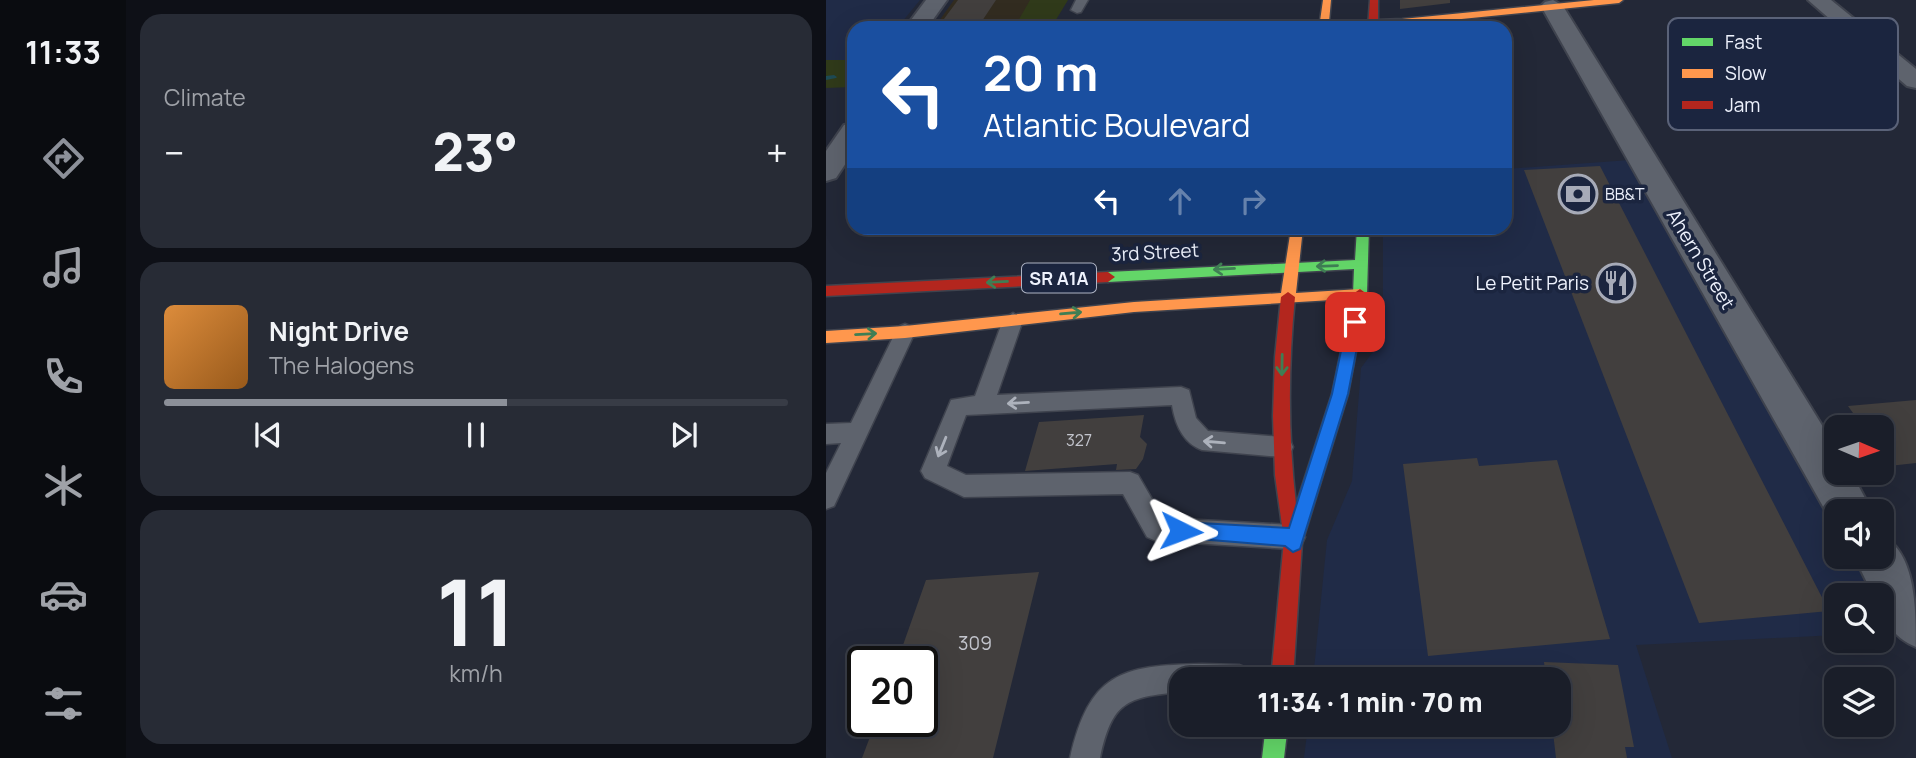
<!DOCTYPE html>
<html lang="en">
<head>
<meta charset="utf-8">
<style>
  :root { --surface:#1a1e29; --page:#272b35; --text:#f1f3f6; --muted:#9fa2a8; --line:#383c46; --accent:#8c9099 }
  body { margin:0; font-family:Manrope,sans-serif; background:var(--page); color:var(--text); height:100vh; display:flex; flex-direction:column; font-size:26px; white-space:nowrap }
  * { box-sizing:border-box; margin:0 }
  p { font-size:23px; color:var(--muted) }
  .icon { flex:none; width:38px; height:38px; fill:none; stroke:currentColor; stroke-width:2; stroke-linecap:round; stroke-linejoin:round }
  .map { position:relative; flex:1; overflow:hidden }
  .panel { display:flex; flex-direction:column; gap:14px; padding:14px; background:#0e1017; width:700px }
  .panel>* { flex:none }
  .top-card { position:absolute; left:21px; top:21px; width:665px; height:214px; border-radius:21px; box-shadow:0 7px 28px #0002,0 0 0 2px var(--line); background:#1a4fa0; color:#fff; overflow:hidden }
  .needle { width:46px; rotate:92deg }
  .controls { position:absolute; left:998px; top:415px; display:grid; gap:14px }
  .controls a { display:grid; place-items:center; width:70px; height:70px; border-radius:14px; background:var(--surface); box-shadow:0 7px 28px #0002,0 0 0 2px var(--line); font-size:35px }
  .speed { position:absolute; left:21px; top:646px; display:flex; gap:14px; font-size:35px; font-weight:700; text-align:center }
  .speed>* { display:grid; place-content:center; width:91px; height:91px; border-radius:50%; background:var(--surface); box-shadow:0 7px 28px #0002,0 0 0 2px var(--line); line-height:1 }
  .speed .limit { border:4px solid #111; border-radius:10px; background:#fff; color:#111 }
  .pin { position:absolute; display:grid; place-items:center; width:60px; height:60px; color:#fff; margin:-30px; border-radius:14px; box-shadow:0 4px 10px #0006 }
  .me { position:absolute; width:77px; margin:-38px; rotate:93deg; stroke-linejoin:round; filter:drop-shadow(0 0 5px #0008) }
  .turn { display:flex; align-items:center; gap:24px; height:147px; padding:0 21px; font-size:32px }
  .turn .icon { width:91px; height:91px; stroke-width:2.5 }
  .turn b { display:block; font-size:49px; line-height:60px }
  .lanes { display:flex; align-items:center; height:66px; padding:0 21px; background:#0003; justify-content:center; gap:35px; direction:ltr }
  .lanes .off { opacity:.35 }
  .big { font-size:52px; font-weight:800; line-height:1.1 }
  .panel .tile { flex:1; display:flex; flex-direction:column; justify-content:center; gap:10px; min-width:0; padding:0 24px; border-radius:21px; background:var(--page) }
  .panel .dial { align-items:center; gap:0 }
  .dial b { font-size:91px; line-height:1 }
  .song { display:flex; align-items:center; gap:21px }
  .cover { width:84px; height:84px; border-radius:10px; background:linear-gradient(135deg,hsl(30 70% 55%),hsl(30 70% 35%)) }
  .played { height:7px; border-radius:4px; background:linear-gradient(90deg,var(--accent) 55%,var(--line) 55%) }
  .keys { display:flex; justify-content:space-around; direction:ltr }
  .heat { display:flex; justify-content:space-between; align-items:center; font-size:38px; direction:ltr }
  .trip { position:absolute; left:343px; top:667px; width:402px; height:70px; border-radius:21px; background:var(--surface); box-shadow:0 7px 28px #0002,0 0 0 2px var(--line); font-weight:800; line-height:70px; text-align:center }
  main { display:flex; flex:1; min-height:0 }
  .menu { display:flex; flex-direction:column; width:126px; justify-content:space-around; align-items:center; background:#0a0c10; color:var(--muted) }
  .menu .icon { width:49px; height:49px }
  .menu .on { color:var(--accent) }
  .menu b { font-size:32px; color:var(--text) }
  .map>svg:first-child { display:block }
  .built { fill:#202b47 }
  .industrial { fill:#322c20 }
  .green { fill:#303a1a }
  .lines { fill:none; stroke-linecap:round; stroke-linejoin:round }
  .stream { fill:#1e4b55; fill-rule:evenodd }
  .building { fill:#423f3e }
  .lane-casing { stroke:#3f434e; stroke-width:3 }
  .street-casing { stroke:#3f434e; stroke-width:4 }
  .fast-casing { stroke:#3f434e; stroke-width:3 }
  .slow-casing { stroke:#3f434e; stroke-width:3 }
  .jam-casing { stroke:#3f434e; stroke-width:3 }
  .lane { fill:#5e636d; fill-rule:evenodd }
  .street { fill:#5e636d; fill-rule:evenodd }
  .fast { fill:#63d668; fill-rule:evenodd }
  .slow { fill:#ff974d; fill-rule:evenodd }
  .jam { fill:#b3261e; fill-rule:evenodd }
  .oneway { stroke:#3f7e54 }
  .oneway2 { stroke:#adb2bc }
  .route { fill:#1a73e8; stroke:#114b97; stroke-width:2 }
  .labels { text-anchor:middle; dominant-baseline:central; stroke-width:7; stroke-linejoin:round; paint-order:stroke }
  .far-poi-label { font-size:16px; fill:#eef2fd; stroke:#1b253f; text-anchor:start }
  .number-label { font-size:16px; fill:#c3c5cd }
  .shield { fill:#1b253f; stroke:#afb4c4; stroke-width:2 }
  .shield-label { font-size:18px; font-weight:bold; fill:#eef2fd }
  .street-label { font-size:19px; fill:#eef2fd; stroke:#1b253f }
  .poi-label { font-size:19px; fill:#eef2fd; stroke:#1b253f; text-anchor:end }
  .near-number-label { font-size:19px; fill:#c3c5cd }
  .key { fill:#1b253f; stroke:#5a6278; stroke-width:2 }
  .key-label { font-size:19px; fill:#eef2fd }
</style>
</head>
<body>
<main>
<nav class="menu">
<b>11:33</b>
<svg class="icon on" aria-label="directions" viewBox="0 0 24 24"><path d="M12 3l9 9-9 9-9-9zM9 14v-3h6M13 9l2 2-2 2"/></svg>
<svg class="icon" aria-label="music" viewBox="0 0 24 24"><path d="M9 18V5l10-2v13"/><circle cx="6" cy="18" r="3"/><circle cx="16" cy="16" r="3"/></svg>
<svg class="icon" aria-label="phone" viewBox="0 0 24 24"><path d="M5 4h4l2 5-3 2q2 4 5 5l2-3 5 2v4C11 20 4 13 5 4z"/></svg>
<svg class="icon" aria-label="climate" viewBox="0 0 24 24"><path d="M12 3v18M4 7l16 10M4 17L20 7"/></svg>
<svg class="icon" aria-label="car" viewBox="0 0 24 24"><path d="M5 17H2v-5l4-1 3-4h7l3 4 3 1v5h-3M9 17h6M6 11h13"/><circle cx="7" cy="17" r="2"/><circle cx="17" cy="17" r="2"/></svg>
<svg class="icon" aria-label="filters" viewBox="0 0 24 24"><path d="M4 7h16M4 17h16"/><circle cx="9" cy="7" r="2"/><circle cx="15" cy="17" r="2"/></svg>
</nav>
<section class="panel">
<div class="tile"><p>Climate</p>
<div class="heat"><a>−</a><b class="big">23°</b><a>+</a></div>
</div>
<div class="tile">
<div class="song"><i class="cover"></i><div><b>Night Drive</b><p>The Halogens</p></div></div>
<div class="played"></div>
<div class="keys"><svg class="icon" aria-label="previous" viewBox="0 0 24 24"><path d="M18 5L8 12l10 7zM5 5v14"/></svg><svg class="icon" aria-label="pause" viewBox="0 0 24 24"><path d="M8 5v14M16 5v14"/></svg><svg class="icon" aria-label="next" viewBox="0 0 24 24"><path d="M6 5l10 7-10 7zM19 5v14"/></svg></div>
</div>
<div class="tile dial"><b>11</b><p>km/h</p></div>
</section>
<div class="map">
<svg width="1090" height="758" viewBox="0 0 1090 758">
  <rect width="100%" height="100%" fill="#232837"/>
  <g class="built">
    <path d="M 0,0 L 94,0 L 71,28 L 28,28 L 28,60 L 0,60 Z"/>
    <path d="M 804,160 L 1010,527 L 1010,556 L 1026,557 L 1048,595 L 1010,595 L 1010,635 L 810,645 L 846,758 L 478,758 L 482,725 L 733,724 L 733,679 L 487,679 L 501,540 L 526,481 L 535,368 L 557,338 L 557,228 L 679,228 L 679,169 Z"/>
  </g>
  <path class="industrial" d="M 128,0 L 231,0 L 218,28 L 108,28 Z"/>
  <g class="green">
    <path d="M 204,0 L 242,0 L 225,28 L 188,28 Z"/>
    <path d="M 0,60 L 28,60 L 26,87 L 0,88 Z"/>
  </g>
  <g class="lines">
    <path class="stream" d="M 8,75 L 11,77 L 10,78 L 0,80 L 0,76 Z"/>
  </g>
  <g class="building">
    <path d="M 132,0 L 170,0 L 156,21 L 115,23 Z"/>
    <path d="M 574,0 L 624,0 L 624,3 L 574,9 Z"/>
    <path d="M 774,166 L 1003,611 L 873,623 L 698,170 Z"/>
    <path d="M 1090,400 L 1090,463 L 1063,466 L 1055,455 L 1055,427 L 1037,427 L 1022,406 Z"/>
    <path d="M 318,415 L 314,437 L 321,444 L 317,459 L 310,469 L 290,470 L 291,464 L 199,471 L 213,422 Z"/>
    <path d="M 651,458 L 653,466 L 731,460 L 784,639 L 602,656 L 577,464 Z"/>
    <path d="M 213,572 L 167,758 L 36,758 L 50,721 L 96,721 L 96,662 L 71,662 L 100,580 Z"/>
    <path d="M 718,662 L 792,665 L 808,747 L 799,747 L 801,758 L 730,758 L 726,724 L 733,724 L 733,679 L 720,679 Z"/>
  </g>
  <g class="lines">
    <defs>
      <g id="lane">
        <path d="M 250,0 L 262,0 L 255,12 L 251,13 L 245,10 Z"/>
        <path d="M 187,313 L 197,320 L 171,395 L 355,387 L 363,390 L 370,418 L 382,431 L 456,437 L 464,440 L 467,447 L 464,454 L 456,457 L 376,450 C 357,443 349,424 346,405 L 140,415 L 121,466 L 140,475 L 304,472 L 312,475 L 337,518 L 466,525 L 475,528 L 479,537 L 475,546 L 466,549 L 330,541 L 321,537 L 297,494 L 138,497 L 99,478 L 95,471 L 125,400 L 149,396 L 177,320 Z"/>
        <path d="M 79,324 L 86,327 L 89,332 L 8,506 L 0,509 L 0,473 L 15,443 L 0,444 L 0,424 L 25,423 L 72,327 Z"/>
        <path d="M 376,664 L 413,665 L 423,669 L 427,679 L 355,679 L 355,692 C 300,697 286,702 274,758 L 244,758 C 263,674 294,665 376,664 Z"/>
      </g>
      <g id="street">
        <path d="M 100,0 L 121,0 L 101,28 L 79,28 Z"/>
        <path d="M 727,0 L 737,6 L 1010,448 L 1010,472 L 1025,472 L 1046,511 L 1010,511 L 1008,526 L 715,6 L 719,2 Z"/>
        <path d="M 982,0 L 1005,0 L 1090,69 L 1090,88 L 1081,86 Z"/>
        <path d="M 28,123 L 28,151 L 10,178 L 0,181 L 0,151 L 18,125 Z"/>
        <path d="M 1055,535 C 1090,552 1090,609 1090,647 C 1067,637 1055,620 1055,595 L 1047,595 L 1028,556 L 1055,556 Z"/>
      </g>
      <g id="fast">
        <path d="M 531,228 L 543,228 L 541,294 L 534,299 L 527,294 L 528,269 L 282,282 L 275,277 L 282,272 L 529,260 Z"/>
        <path d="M 440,724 L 462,724 L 458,758 L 436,758 Z"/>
      </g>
      <g id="slow">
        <path d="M 497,0 L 505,0 L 503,22 L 576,19 L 768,0 L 797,0 L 793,3 L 576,25 L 493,28 Z"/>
        <path d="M 465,228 L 477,228 L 470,293 L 534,289 L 541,294 L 539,298 L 308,312 L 79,338 L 0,343 L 0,331 L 79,326 L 308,302 L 455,293 Z"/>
      </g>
      <g id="jam">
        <path d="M 544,0 L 552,0 L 552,28 L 542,28 Z"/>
        <path d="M 282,272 L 289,277 L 282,282 L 0,296 L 0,286 Z"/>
        <path d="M 534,289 L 541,294 L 522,394 L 476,543 L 467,679 L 445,679 L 458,540 L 449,475 L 447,416 L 449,357 L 455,297 L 462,292 L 469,297 C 462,367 462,435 470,505 L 506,394 L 527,294 Z"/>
      </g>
    </defs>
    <use href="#lane" class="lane-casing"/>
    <use href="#street" class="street-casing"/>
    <use href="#fast" class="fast-casing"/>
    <use href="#slow" class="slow-casing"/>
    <use href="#jam" class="jam-casing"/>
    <use href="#lane" class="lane"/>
    <use href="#street" class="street"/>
    <use href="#fast" class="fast"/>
    <use href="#slow" class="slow"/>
    <use href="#jam" class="jam"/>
  </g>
  <defs><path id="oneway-shaft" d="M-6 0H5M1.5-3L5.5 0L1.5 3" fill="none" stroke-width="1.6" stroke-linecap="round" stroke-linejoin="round" transform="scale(1.75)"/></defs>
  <g class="oneway">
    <use href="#oneway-shaft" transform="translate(501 266) rotate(178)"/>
    <use href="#oneway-shaft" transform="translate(398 269) rotate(177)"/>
    <use href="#oneway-shaft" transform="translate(171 282) rotate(177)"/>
    <use href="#oneway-shaft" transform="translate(245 313) rotate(-5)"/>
    <use href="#oneway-shaft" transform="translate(40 334) rotate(-3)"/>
    <use href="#oneway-shaft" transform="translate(456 365) rotate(91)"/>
  </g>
  <g class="oneway2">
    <use href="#oneway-shaft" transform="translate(192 403) rotate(177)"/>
    <use href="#oneway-shaft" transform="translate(388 442) rotate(-175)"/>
    <use href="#oneway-shaft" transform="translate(116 447) rotate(112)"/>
  </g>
  <path class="route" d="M 529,316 L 536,322 L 522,394 L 474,549 L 467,552 L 459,546 L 348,537 L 345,531 L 348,525 L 355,522 L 463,528 L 506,394 L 521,322 Z"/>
  <defs>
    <symbol id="bank-ring" viewBox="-11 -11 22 22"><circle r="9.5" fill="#1b253f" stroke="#a7abb8" stroke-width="1.5"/><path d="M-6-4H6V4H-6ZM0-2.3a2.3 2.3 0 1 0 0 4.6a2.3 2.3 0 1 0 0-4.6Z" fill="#a7abb8"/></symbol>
    <symbol id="restaurant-ring" viewBox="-11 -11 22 22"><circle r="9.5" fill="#1b253f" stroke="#a7abb8" stroke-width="1.5"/><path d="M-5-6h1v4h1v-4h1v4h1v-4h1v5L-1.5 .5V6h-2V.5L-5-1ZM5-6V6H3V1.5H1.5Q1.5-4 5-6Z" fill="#a7abb8"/></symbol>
  </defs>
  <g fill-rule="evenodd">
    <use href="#bank-ring" x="730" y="172" width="44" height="44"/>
    <use href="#restaurant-ring" x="768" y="261" width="44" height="44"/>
  </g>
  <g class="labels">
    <g class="far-poi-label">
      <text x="779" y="194">BB&amp;T</text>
    </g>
    <g class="number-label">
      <text x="253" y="440">327</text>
    </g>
    <rect class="shield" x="196" y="263.5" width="74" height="29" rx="5"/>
    <g class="shield-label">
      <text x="233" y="278">SR A1A</text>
    </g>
    <g class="street-label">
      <text transform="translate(329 252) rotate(-3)">3rd Street</text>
      <text transform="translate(875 259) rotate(59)">Ahern Street</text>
    </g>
    <g class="poi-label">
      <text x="763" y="283">Le Petit Paris</text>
    </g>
    <g class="near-number-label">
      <text x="149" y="643">309</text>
    </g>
  </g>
  <rect x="842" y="18" width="230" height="112" rx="10" class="key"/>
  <rect x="856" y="38" width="31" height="8" fill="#63d668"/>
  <rect x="856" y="69" width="31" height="9" fill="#ff974d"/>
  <rect x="856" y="101" width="31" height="8" fill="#b3261e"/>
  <g class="key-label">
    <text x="899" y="49">Fast</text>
    <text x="899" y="80">Slow</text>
    <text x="899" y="112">Jam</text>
  </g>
</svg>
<div class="controls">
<a><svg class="needle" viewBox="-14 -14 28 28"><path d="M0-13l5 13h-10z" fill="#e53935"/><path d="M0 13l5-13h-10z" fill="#9fa2a8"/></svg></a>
<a><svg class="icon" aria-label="sound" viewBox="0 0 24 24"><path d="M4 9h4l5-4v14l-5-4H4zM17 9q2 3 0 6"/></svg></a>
<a><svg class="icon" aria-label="search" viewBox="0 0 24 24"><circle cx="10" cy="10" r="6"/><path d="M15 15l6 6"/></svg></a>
<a><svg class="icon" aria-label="layers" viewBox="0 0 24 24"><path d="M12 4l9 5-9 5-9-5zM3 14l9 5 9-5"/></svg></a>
</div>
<div class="speed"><div class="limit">20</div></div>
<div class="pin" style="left:529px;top:322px;background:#d93025"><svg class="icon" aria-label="arrive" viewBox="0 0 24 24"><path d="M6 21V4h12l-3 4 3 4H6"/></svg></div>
<svg class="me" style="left:355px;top:531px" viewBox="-20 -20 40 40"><path d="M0-17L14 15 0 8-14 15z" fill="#1a73e8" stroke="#fff" stroke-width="4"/></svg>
<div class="trip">11:34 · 1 min · 70 m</div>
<div class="top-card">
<div class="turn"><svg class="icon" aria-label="left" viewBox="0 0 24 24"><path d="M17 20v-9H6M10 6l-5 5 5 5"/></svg><div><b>20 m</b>Atlantic Boulevard</div></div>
<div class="lanes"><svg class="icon" aria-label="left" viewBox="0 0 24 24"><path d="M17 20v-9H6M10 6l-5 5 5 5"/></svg><svg class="icon off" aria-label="ahead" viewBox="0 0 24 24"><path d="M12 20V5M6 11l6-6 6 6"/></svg><svg class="icon off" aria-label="right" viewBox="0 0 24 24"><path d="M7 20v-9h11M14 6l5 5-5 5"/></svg></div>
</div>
</div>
</main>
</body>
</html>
